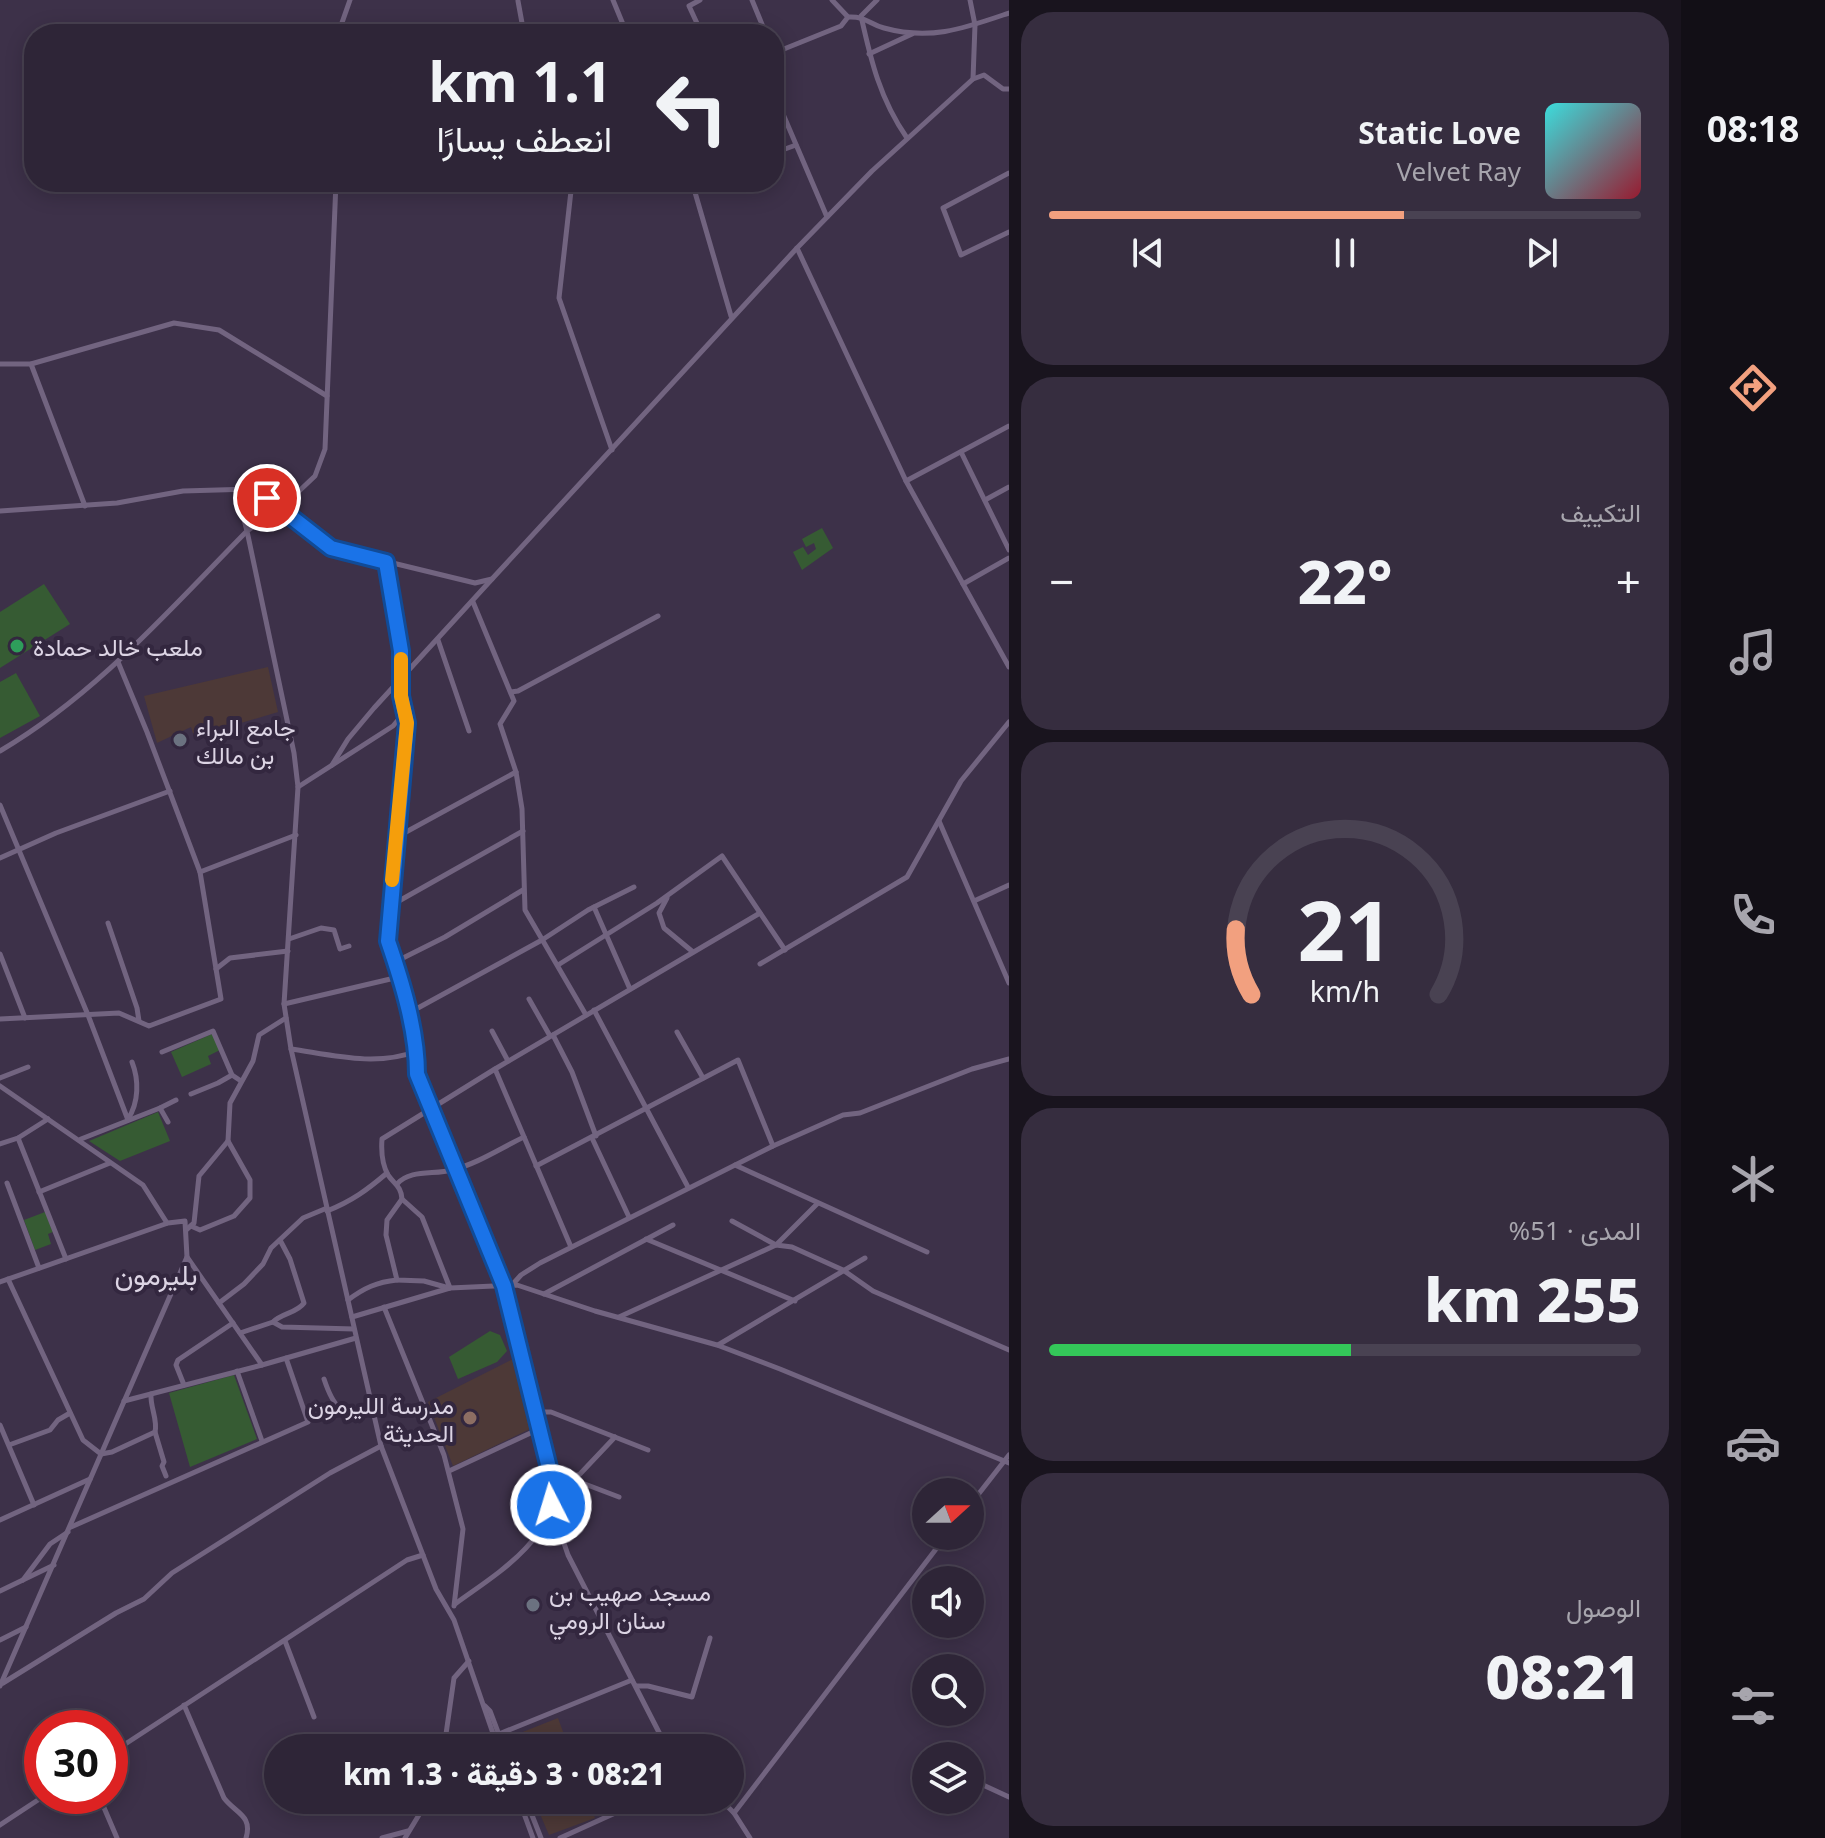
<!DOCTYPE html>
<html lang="ar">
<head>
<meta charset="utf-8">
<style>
  :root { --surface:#2e2537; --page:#362d3f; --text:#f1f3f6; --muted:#a7a5ad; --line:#494252; --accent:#f2a07f }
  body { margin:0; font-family:"Noto Sans",Vazirmatn,sans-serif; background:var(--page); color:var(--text); direction:rtl; height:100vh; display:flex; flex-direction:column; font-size:30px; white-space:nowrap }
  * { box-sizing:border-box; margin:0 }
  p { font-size:26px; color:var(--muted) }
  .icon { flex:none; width:44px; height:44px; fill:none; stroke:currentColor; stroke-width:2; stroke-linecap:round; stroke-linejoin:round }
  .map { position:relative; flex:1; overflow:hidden; direction:ltr }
  .side { display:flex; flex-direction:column; gap:12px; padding:12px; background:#19141e; width:672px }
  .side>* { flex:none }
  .top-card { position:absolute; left:24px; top:24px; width:760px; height:168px; border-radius:32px; box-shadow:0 4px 20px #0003,0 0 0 2px var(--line); direction:rtl; background:#2e2537; color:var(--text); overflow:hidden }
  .needle { width:52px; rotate:69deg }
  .fabs { position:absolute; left:912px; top:1478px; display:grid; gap:16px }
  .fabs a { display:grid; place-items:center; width:72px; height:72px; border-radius:50%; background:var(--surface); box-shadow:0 4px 20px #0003,0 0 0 2px var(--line); font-size:40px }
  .speed { position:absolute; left:24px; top:1710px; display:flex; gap:16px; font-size:40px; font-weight:700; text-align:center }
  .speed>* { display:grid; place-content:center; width:104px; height:104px; border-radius:50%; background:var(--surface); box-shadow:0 4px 20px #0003,0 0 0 2px var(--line); line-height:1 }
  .speed .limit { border:12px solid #d22; background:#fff; color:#111 }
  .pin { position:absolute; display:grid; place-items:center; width:68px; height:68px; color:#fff; margin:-34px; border:4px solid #fff; border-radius:50%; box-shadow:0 2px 8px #0007 }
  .me { position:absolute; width:88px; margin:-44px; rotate:355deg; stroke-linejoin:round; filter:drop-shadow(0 0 6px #0008) }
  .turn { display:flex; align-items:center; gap:28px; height:168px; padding:0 40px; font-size:36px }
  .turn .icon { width:104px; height:104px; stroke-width:2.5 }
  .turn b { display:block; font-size:56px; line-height:68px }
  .big { font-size:60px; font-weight:800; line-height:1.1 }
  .side .widget { flex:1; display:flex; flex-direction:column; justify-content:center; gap:12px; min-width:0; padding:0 28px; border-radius:32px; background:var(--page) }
  .side .dial { align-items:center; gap:0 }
  .dial svg { height:208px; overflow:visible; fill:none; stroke:var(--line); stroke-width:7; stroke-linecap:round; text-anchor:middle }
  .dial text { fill:var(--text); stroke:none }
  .song { display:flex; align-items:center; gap:24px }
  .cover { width:96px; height:96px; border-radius:12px; background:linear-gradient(135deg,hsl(180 70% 55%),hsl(350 70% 35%)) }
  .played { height:8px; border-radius:4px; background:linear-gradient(90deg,var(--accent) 60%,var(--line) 60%) }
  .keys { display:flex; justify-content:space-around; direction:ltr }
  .heat { display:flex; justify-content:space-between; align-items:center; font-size:44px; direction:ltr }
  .charge { height:12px; border-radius:6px; background:linear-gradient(90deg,#34c759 51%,var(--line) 0) }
  .trip { position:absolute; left:264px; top:1734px; width:480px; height:80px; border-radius:40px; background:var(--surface); box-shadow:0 4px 20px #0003,0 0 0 2px var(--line); font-weight:800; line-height:80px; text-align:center; direction:rtl }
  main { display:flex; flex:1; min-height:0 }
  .tab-bar { display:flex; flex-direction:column; width:144px; justify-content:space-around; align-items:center; background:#120f16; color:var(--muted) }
  .tab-bar .icon { width:56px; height:56px }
  .tab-bar .current { color:var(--accent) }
  .tab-bar b { font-size:36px; color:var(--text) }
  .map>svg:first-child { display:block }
  .education { fill:#4d3937 }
  .green { fill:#365b33 }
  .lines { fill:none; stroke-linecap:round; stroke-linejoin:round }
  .street { stroke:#726480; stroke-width:5 }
  .route-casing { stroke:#114b97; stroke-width:20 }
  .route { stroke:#1a73e8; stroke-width:14 }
  .slow { stroke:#f59e0b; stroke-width:14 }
  .leisure-dot { fill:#2e9e5b; stroke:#33273f; stroke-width:3 }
  .worship-dot { fill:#6b7280; stroke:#33273f; stroke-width:3 }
  .education-dot { fill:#8d6e63; stroke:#33273f; stroke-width:3 }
  .labels { text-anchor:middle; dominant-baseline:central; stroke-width:8; stroke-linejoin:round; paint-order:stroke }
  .poi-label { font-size:24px; fill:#dcd4e4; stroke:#33273f; text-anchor:start }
  .quarter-label { font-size:28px; fill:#dcd4e4; stroke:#33273f }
</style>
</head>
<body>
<main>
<nav class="tab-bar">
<b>08:18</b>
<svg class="icon current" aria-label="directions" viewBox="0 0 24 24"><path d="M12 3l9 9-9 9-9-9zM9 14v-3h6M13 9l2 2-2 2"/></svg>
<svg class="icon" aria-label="music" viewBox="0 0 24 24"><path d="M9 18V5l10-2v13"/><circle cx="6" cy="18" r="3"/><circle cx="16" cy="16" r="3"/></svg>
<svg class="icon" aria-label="phone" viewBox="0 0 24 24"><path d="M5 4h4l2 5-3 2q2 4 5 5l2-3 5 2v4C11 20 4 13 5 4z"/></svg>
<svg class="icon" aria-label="climate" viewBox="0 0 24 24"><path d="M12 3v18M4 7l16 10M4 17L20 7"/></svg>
<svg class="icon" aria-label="car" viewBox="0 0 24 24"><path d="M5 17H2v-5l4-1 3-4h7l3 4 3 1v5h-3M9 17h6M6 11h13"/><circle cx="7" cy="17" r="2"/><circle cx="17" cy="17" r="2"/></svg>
<svg class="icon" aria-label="filters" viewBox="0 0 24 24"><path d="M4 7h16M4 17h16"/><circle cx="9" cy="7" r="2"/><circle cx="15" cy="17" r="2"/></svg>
</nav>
<section class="side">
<div class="widget">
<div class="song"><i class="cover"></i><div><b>Static Love</b><p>Velvet Ray</p></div></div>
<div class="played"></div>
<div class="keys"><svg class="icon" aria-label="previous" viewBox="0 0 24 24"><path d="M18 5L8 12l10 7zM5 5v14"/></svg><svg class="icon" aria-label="pause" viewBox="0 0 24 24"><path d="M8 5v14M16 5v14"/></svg><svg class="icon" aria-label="next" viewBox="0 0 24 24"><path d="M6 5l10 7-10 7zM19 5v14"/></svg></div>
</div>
<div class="widget"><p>التكييف</p>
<div class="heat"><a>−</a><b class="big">22°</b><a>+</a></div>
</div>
<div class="widget dial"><svg viewBox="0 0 100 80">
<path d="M14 69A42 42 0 1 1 86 69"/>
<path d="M14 69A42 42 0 0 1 8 44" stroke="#f2a07f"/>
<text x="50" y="56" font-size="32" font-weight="700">21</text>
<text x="50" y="72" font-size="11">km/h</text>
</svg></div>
<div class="widget"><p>المدى · 51%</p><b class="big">255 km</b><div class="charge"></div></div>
<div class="widget"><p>الوصول</p><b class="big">08:21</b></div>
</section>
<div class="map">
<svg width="1009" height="1838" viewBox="0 0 1009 1838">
  <rect width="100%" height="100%" fill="#3d3149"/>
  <g class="education">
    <path d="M 268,667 L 278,712 L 194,737 L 191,727 L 157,743 L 144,696 Z"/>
    <path d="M 515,1358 L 532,1428 L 453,1466 L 428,1402 Z"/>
    <path d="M 558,1718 L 569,1748 L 514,1748 L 510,1737 Z"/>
    <path d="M 534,1800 L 588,1800 L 595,1818 L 549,1835 Z"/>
  </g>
  <g class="green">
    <path d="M 822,528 L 833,548 L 802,570 L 793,552 L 803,547 L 808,555 L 816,549 L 814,543 L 806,547 L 802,539 Z"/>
    <path d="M 44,584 L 70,624 L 0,668 L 0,612 Z"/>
    <path d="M 16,673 L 40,716 L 0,738 L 0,682 Z"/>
    <path d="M 212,1034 L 220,1050 L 208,1056 L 211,1064 L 182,1077 L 171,1052 Z"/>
    <path d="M 158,1112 L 170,1141 L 120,1161 L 89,1141 Z"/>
    <path d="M 45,1212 L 53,1232 L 48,1234 L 51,1244 L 35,1250 L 24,1220 Z"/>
    <path d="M 490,1331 L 500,1335 L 507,1351 L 497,1362 L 458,1379 L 449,1357 Z"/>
    <path d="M 234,1375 L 257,1439 L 190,1467 L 169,1393 Z"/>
  </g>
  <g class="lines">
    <g class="street">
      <path d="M 613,0 L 627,34"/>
      <path d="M 700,0 L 689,6 L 702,34"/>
      <path d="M 752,0 L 766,34"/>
      <path d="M 832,0 L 848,17 C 866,16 869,24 884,28 C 931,41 965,28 1009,13"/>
      <path d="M 877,0 L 861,16 C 871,61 880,99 907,138"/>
      <path d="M 518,1 L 524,34"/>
      <path d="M 338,34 L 350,0"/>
      <path d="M 774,53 L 841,26 L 848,17"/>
      <path d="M 869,54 L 912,34"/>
      <path d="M 973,79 L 984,75 L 1003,89 L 1009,89"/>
      <path d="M 774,93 L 827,217"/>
      <path d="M 774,153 L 796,145"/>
      <path d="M 1009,173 L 943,208 L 961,255 L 1009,232"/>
      <path d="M 336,182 L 325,449 L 315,476 L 280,509 L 247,531 L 294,753 L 298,787 L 284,1004 L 291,1049 L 381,1446 L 436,1589 L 454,1620 L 498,1748"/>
      <path d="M 572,182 L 559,298 L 612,450"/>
      <path d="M 692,182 L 731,316"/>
      <path d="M 797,248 L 906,481 L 1009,667"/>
      <path d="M 0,364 L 31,364 L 174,323 L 219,330 L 327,396"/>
      <path d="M 31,364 L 85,506"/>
      <path d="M 961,452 L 1009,550"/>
      <path d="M 906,481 L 1009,426"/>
      <path d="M 985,500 L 1009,487"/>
      <path d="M 0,511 L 117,503 L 183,491 L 252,489 L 331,548 L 475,583 L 492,579 L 797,248 L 872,171 L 973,79 L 975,25 L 970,0"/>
      <path d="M 963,584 L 1009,558"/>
      <path d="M 473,602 L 514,701 L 500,724 L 516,772 L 522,809 L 525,910 L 586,1015"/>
      <path d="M 438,640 L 469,731"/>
      <path d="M 511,692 L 518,691 L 658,616"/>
      <path d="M 0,751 C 97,694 169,610 247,531 L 236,489"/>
      <path d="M 332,765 L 348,739 L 374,708 L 492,579"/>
      <path d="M 298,787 L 393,726 L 404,713"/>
      <path d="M 0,805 L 88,1015 L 128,1120"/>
      <path d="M 939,821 L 1009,983"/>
      <path d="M 395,838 L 516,772"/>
      <path d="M 0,858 L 56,833 L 170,791"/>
      <path d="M 200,872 L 296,835"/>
      <path d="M 667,898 L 659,913 L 664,928 L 693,952"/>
      <path d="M 974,901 L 1009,885"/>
      <path d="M 390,906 L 523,831"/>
      <path d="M 594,907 L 630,989"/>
      <path d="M 108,923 L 137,1008 L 139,1021"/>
      <path d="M 289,939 L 321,928 L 334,930 L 340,949 L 349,946"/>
      <path d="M 0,954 L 25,1018"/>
      <path d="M 395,962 L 445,937 L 523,890"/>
      <path d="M 760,964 L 907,877 L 961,781 L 1009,722"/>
      <path d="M 558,965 L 657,903 L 722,856 L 785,950"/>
      <path d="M 216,969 L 230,958 L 288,951"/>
      <path d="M 529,999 L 550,1036"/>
      <path d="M 284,1004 L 399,977"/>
      <path d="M 594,1010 L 688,1187"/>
      <path d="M 407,1014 L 542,940 L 588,910 L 634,887"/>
      <path d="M 0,1019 L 119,1013 L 149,1026 L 221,999 L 200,872 L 147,732 L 118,662"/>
      <path d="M 492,1031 L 508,1061"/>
      <path d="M 677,1032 L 703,1078"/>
      <path d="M 553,1035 L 572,1072 L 596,1136"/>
      <path d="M 291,1049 C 332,1055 376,1067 417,1051 L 397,968 L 388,941 L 395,838 L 407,723 L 401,696 L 401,651 L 386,562"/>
      <path d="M 417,1051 L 417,1074 L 430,1109 L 504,1286 L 553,1488 C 553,1542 493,1576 455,1604"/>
      <path d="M 162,1052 L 213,1031 L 232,1075 L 241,1081"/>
      <path d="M 495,1069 L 571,1247"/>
      <path d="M 0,1078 L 28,1067"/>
      <path d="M 0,1086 L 143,1185 L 167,1223"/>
      <path d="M 191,1094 L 218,1083 L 232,1075"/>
      <path d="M 160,1108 L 176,1100"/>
      <path d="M 128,1119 C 139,1102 139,1080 132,1062"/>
      <path d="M 18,1138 L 66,1259"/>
      <path d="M 592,1138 L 629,1217"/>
      <path d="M 81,1139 L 160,1108 L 168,1122"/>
      <path d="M 0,1144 L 18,1138 L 48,1119"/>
      <path d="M 735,1165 L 927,1252"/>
      <path d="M 536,1166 L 738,1060 L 773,1146"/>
      <path d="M 7,1183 L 39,1268"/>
      <path d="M 397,1184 C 410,1169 434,1175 452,1170 C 477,1164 501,1148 524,1137"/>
      <path d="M 39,1192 L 110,1163"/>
      <path d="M 402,1199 L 387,1220 L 386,1235 L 397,1280 L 424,1281 L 449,1288"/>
      <path d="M 327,1211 C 352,1201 367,1190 387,1173"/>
      <path d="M 732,1221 L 776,1245 L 792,1247 L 843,1270 L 873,1291 L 1009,1350"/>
      <path d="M 191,1226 L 200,1230 L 234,1216 L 250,1198 L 250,1180 L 228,1141"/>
      <path d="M 186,1230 L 194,1223 L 199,1176 L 228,1141 L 230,1103 L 253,1061 L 259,1035 L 286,1018"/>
      <path d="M 646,1239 L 795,1301"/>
      <path d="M 8,1279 L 83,1440 L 101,1454 L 112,1452 L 155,1432 C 158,1420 150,1407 151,1394"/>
      <path d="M 0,1282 L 168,1223 L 185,1221 L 187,1257 L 262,1365 L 356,1338"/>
      <path d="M 512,1285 L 521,1275 L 540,1263 L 773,1146 L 843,1115 L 860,1113 L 972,1069 L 1009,1059"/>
      <path d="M 450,1288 L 422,1217 L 402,1199 C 401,1186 395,1185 388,1175 C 382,1164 381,1152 382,1139 L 495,1069 L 760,913"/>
      <path d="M 544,1294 L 673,1225"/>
      <path d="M 348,1300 C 364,1288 377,1282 397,1280"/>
      <path d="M 219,1303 L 244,1284 L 263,1264 L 271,1248 L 303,1218 L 327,1208"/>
      <path d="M 384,1307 L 444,1455 L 463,1529 L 454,1606"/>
      <path d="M 352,1317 L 450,1288 L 517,1285 L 595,1311 L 717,1345 L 780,1369 L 1009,1463"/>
      <path d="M 619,1317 L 776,1245 L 817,1204"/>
      <path d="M 273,1322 C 282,1313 297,1313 304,1303 L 290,1259 L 280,1240"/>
      <path d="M 240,1333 L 273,1322 L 282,1327 L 354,1329"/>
      <path d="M 718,1345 L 865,1258"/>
      <path d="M 237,1371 L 262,1441"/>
      <path d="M 324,1379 C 333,1406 341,1419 371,1409"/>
      <path d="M 184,1385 L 176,1365 L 178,1360 L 233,1323"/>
      <path d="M 124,1401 L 262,1365"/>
      <path d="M 534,1412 L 551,1412 L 648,1450"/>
      <path d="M 0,1425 L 34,1505"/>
      <path d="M 155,1432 L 164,1462 L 162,1466 L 166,1476"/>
      <path d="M 9,1445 L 50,1430 L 58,1420 L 70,1413"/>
      <path d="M 449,1471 L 537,1430"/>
      <path d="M 570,1478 L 580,1474 L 615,1437"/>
      <path d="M 552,1480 L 569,1478 L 619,1497"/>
      <path d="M 970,1505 L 1009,1455"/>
      <path d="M 552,1508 L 568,1555 L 667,1748"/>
      <path d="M 0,1520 L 90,1479"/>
      <path d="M 71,1527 L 308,1422 L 286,1358"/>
      <path d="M 23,1580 L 50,1544 L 68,1532"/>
      <path d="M 0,1591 L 54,1565"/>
      <path d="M 0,1640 L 26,1627"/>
      <path d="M 285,1641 L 314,1717"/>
      <path d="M 3,1683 L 116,1613 L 144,1599 L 172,1573 L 330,1473 L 381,1446"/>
      <path d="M 0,1686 L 187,1257"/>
      <path d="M 636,1686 L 648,1686 L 692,1697 L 710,1638"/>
      <path d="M 184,1705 L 224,1798 C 235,1813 253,1815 246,1838"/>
      <path d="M 485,1706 L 490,1711 L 504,1748"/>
      <path d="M 499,1734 L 632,1680"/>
      <path d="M 444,1748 L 454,1678 L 469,1661"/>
      <path d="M 110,1754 L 407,1560 L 423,1555"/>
      <path d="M 970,1779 L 1009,1797"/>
      <path d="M 99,1796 L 117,1838"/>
      <path d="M 519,1800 L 533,1838"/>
      <path d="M 526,1800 L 541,1838"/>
      <path d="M 721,1800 L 734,1813 L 750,1838"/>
      <path d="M 734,1813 L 946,1536"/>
      <path d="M 0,1825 L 44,1796"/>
      <path d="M 382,1838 L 408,1831"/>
      <path d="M 405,1838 L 428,1800"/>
      <path d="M 560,1838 L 644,1800"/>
    </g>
  </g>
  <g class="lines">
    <defs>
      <path id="route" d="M 267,498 L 331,548 L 386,562 L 401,651 L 401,696 L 407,723 L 388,941 C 402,982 417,1030 417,1074 L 504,1286 L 552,1480 L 551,1505"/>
    </defs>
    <use href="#route" class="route-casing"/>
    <use href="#route" class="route"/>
    <path class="slow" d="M 392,880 L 407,723 L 401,696 L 401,659"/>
  </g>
  <circle class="leisure-dot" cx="17" cy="646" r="8"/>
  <g class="worship-dot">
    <circle cx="180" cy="740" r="8"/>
    <circle cx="533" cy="1605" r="8"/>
  </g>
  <circle class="education-dot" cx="470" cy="1418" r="8"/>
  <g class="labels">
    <g class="poi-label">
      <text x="33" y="646">ملعب خالد حمادة</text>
      <text x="196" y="726">جامع البراء<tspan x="196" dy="28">بن مالك</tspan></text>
      <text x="454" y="1404" text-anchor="end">مدرسة الليرمون<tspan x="454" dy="28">الحديثة</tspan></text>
      <text x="549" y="1591">مسجد صهيب بن<tspan x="549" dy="28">سنان الرومي</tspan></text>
    </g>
    <g class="quarter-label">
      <text x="156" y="1274">بليرمون</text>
    </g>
  </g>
</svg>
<div class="fabs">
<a><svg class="needle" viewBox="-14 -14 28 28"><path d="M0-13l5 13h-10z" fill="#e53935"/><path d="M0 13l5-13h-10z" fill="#a7a5ad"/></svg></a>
<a><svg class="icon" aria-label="sound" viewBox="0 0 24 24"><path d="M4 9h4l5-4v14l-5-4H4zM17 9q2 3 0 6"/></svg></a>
<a><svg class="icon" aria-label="search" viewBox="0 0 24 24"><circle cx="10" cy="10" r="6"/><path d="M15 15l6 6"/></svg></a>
<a><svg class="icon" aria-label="layers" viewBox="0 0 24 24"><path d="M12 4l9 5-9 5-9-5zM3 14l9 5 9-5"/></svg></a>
</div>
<div class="speed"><div class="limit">30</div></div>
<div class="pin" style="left:267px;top:498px;background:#d93025"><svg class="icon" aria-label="arrive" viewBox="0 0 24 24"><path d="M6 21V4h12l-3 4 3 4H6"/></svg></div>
<svg class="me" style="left:551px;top:1505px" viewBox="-20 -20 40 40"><circle r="17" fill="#1a73e8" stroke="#fff" stroke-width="3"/><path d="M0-11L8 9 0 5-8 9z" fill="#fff"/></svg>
<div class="trip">08:21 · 3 دقيقة · 1.3 km</div>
<div class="top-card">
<div class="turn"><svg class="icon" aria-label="left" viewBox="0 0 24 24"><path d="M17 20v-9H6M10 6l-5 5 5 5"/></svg><div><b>1.1 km</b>انعطف يسارًا</div></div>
</div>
</div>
</main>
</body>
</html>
